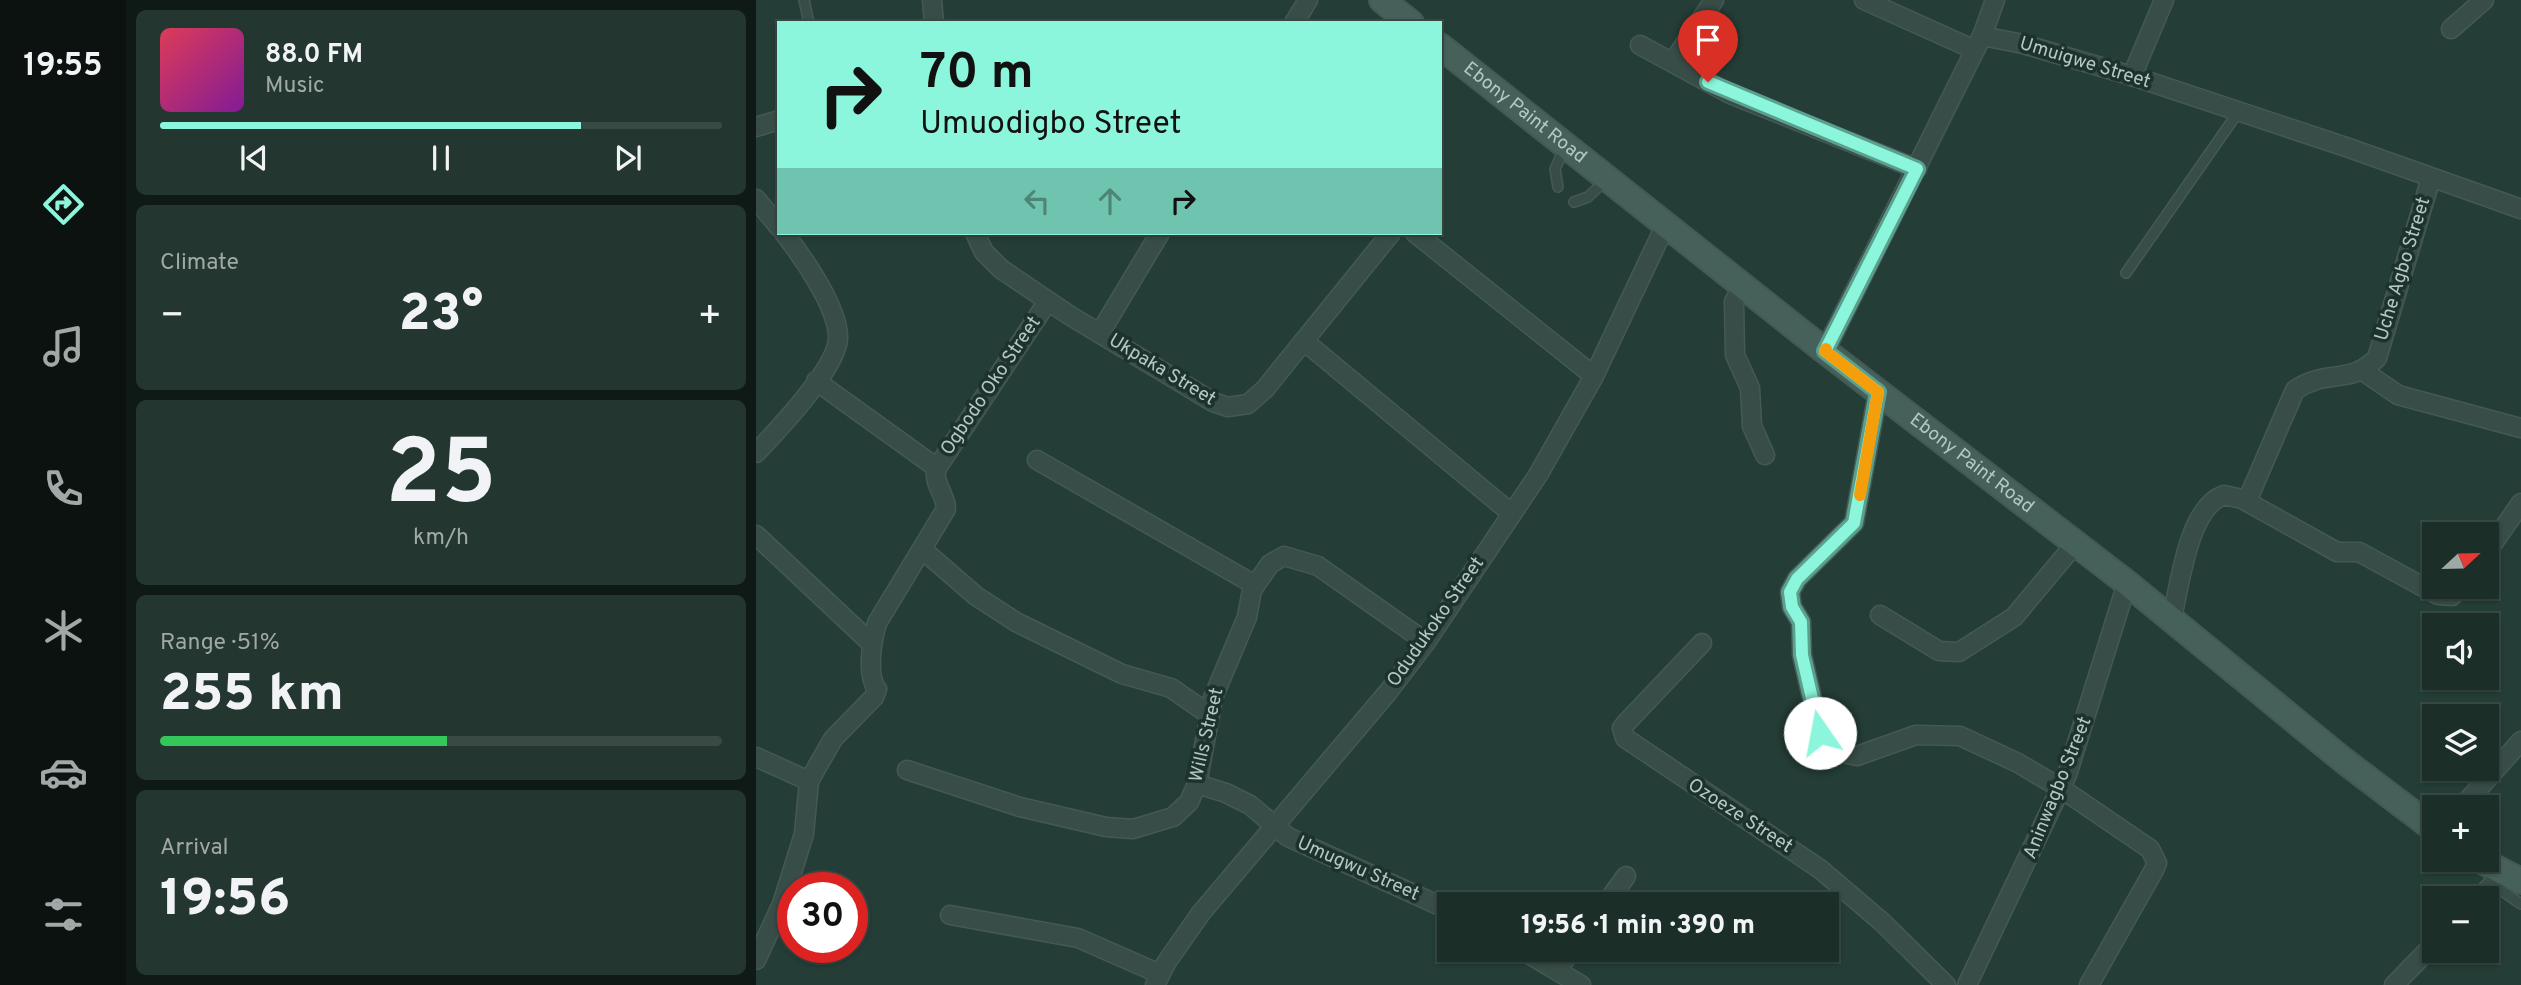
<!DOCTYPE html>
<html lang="en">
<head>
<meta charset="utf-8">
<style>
  :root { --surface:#1b2e28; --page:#243630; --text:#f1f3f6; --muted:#a0a8a8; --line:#394a45; --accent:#8bf6db }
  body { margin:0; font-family:Overpass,sans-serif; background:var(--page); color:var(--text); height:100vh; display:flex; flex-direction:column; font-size:26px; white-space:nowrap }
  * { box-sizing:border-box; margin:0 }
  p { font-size:23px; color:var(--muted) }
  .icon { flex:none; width:38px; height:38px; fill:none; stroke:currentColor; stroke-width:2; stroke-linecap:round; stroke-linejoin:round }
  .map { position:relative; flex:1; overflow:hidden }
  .side { display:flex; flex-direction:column; gap:10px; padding:10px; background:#0f1916; width:630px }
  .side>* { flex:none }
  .top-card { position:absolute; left:21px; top:21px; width:665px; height:214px; border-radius:0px; box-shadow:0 2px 5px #0004,0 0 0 2px var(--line); background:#8bf6db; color:#111; overflow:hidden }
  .needle { width:46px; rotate:68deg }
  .controls { position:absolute; left:1666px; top:522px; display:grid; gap:14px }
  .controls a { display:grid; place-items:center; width:77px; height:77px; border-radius:0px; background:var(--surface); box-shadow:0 2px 5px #0004,0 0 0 2px var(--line); font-size:35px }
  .speed { position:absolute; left:21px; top:872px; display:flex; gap:14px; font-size:35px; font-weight:700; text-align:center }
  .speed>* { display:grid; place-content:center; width:91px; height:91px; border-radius:50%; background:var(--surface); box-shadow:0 2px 5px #0004,0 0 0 2px var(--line); line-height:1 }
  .speed .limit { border:10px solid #d22; background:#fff; color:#111 }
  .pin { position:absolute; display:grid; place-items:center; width:60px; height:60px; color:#fff; margin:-72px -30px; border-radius:50% 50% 50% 0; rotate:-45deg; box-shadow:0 0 7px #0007 }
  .pin .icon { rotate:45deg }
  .me { position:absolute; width:77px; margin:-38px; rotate:348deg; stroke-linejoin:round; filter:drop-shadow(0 0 5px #0008) }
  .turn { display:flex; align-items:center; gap:24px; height:147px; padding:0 28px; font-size:32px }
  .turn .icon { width:91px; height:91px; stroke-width:2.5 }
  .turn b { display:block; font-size:49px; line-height:60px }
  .lanes { display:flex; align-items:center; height:66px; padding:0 28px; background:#0003; justify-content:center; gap:35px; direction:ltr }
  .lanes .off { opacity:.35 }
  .big { font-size:52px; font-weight:800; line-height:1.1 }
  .side .tile { flex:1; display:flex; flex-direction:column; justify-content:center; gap:10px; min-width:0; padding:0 24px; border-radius:10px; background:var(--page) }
  .side .dial { align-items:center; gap:0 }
  .dial b { font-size:91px; line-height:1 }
  .song { display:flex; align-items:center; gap:21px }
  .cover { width:84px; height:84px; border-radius:10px; background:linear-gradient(135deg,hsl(350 70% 55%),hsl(290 70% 35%)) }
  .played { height:7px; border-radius:4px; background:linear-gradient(90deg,var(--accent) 75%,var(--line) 75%) }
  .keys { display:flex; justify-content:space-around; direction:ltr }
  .heat { display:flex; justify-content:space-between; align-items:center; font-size:38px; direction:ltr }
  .charge { height:10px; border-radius:5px; background:linear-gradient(90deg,#34c759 51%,var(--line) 0) }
  .trip { position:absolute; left:681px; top:892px; width:402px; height:70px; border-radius:0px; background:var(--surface); box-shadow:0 2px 5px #0004,0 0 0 2px var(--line); font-weight:800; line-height:70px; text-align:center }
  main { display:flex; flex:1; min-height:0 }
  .menu { display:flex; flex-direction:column; width:126px; justify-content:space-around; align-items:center; background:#0b1210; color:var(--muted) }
  .menu .icon { width:49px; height:49px }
  .menu .active { color:var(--accent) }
  .menu b { font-size:32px; color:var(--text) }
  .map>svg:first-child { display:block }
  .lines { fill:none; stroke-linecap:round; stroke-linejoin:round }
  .lane-casing { stroke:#445953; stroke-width:12 }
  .street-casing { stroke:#445953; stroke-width:21 }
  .secondary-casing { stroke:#445953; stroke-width:28 }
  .lane { stroke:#384d47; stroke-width:9 }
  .street { stroke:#384d47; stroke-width:18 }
  .secondary { stroke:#46605a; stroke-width:24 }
  .route-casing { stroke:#5aa08e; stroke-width:18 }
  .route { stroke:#8bf6db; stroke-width:12 }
  .slow { stroke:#f59e0b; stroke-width:12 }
  .labels { text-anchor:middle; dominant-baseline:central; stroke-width:7; stroke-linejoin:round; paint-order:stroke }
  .street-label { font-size:19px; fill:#b4c8c3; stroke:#1d322c }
</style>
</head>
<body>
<main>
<nav class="menu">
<b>19:55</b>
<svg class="icon active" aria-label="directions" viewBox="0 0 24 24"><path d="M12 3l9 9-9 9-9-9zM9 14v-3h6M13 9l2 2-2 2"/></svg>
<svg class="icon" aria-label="music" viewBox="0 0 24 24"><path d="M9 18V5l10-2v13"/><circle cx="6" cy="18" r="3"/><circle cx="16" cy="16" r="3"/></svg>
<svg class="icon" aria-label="phone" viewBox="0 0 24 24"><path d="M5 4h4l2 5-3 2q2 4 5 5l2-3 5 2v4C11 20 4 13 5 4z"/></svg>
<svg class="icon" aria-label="climate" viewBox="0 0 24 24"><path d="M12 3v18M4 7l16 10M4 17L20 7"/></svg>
<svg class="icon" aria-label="car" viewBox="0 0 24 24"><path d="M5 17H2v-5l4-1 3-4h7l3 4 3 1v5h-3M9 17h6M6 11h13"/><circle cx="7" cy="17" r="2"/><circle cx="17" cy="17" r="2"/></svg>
<svg class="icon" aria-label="filters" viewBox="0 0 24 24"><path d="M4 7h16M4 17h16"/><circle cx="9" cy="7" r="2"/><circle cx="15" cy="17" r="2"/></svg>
</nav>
<section class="side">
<div class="tile">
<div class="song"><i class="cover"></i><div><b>88.0 FM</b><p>Music</p></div></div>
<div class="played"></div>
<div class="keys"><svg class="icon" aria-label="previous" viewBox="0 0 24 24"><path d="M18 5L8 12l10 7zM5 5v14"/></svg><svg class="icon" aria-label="pause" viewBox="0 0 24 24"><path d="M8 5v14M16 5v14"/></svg><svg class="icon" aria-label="next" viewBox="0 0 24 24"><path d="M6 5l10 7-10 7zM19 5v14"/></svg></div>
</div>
<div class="tile"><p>Climate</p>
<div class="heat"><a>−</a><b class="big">23°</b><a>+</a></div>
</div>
<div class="tile dial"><b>25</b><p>km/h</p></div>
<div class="tile"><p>Range · 51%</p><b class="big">255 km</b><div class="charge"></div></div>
<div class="tile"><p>Arrival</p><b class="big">19:56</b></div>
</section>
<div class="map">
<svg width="1765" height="985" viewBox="0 0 1765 985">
  <rect width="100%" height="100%" fill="#243d36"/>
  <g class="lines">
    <defs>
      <g id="lane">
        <path d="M 48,0 L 53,23"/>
        <path d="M 802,187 L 799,169 L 809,147"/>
        <path d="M 818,202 L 832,197 L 850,180"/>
        <path d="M 1370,273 L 1483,111"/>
        <path d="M 1736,884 L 1765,904"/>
      </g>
      <g id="street">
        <path d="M 176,0 L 178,23"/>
        <path d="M 1108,0 L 1219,50"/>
        <path d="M 538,23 L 552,0"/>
        <path d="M 1695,29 L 1728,0"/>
        <path d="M 1226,36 L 1239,0"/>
        <path d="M 884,45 L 974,94 L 1161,169"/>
        <path d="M 917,62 L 958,0"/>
        <path d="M 1376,76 L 1408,0"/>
        <path d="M 0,127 L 23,120"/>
        <path d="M 0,199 L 23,227"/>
        <path d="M 219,233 L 228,252 L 245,269 L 313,315 L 457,402 L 472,407 L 492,404 L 509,389 L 635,233"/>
        <path d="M 659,233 L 838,376"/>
        <path d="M 986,286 L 978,302 L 979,355 L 994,388 L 996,426 L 1009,455"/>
        <path d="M 344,333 L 404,233"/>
        <path d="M 548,341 L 755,513"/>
        <path d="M 1069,351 L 1226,36 L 1267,44 L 1376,76 L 1593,148 L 1765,209"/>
        <path d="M 1607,371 L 1642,395 L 1765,428"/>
        <path d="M 60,381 L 181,468"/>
        <path d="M 1122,392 L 1098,523 L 1041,579 L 1034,592 L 1036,607 L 1045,622 L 1046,655 L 1064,733 L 1078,751 L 1101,756 L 1160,735 L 1204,736 L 1262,763 L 1306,789 L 1394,849 L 1401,863 L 1398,870 L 1333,985"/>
        <path d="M 0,453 C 21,431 80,369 82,339 C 83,308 46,256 28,233"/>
        <path d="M 281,460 L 499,585"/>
        <path d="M 1491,501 L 1539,390 C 1572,368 1593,386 1621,358 L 1675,178"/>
        <path d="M 0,535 L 116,644"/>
        <path d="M 167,550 L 220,596 L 260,622 L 366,674 L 415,688 L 454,715"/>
        <path d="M 1731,552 L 1765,503"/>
        <path d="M 1124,615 L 1183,651 L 1203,652 L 1258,617 L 1319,544"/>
        <path d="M 1415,622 C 1424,587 1431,508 1468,495 L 1486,499 L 1581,552 L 1603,552 L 1682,595 L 1696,596 L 1706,586"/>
        <path d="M 946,643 L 870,723 L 866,728 L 869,738 L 1064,869 L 1126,922 L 1190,985"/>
        <path d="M 0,757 L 53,781"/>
        <path d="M 151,770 L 264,807 L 350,827 L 377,829 L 417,817 L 433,802 L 441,784 L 457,698 L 491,617 L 496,590 L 514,564 L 528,556 L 562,566 L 670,642"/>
        <path d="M 441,784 L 470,793 L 494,805 L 532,837 L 693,910"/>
        <path d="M 1706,807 L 1765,741"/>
        <path d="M 1723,898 L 1748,873"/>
        <path d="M 849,905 L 870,876"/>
        <path d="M 194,915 L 322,938 L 404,974"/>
        <path d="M 766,950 L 825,985"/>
        <path d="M 0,960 L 26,904 L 48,834 L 53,781 L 77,739 L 118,697 L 121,689 C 110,675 116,640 121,623 L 190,509 C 190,494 176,483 181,468 L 292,301"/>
        <path d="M 801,970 L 816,950"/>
        <path d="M 399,985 L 410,963 L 445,913 L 632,692 L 670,642 L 782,475 L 838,376 L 909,226"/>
        <path d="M 1211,985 L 1311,775 L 1371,583"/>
        <path d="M 1638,985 L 1678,944"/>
      </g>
      <g id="secondary">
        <path d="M 626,0 L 655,23"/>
        <path id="s1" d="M 684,46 L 1069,351 L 1371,583 L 1587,760 L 1678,829"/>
        <path d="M 1722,859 L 1765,881"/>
      </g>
    </defs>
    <use href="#lane" class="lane-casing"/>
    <use href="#street" class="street-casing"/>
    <use href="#secondary" class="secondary-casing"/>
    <use href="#lane" class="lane"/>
    <use href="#street" class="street"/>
    <use href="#secondary" class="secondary"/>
  </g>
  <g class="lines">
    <defs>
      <path id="route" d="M 952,82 L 1161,169 L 1069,351 L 1122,392 L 1098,523 L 1041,579 L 1034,592 L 1036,607 L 1045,622 L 1046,655 L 1064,733"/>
    </defs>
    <use href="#route" class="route-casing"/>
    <use href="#route" class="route"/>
    <path class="slow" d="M 1070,349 L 1069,351 L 1122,392 L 1104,495"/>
  </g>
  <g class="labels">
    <g class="street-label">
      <text transform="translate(1329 63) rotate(17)">Umuigwe Street</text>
      <text stroke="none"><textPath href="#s1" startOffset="108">Ebony Paint Road</textPath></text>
      <text transform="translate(1647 269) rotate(-73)">Uche Agbo Street</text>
      <text transform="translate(406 370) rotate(31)">Ukpaka Street</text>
      <text transform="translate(235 386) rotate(-56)">Ogbodo Oko Street</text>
      <text stroke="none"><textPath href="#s1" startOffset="676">Ebony Paint Road</textPath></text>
      <text transform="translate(680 622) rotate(-55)">Odudukoko Street</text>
      <text transform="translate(451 735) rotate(-77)">Wills Street</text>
      <text transform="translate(1302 788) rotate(-68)">Aninwagbo Street</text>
      <text transform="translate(984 816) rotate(33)">Ozoeze Street</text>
      <text transform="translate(602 869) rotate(24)">Umugwu Street</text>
    </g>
  </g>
</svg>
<div class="controls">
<a><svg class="needle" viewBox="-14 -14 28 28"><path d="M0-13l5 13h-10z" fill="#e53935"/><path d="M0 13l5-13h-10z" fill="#a0a8a8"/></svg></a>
<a><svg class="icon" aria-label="sound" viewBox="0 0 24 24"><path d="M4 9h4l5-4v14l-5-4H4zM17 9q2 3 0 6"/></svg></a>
<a><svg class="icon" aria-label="layers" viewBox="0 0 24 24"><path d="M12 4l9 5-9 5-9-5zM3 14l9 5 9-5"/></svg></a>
<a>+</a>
<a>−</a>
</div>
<div class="speed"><div class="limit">30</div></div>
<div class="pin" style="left:952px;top:82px;background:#d93025"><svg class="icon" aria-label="arrive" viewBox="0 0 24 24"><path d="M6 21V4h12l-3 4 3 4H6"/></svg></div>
<svg class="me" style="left:1064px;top:733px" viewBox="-20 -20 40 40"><circle r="19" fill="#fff"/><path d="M0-13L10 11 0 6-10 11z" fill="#8bf6db"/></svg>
<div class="trip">19:56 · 1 min · 390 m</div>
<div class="top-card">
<div class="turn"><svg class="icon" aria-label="right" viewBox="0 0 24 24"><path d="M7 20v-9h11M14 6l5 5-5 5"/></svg><div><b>70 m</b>Umuodigbo Street</div></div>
<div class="lanes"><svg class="icon off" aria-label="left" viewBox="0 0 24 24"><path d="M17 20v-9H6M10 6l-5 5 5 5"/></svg><svg class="icon off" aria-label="ahead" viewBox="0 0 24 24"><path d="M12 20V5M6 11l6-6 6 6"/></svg><svg class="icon" aria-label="right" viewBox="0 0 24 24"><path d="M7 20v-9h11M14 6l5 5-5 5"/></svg></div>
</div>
</div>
</main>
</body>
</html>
